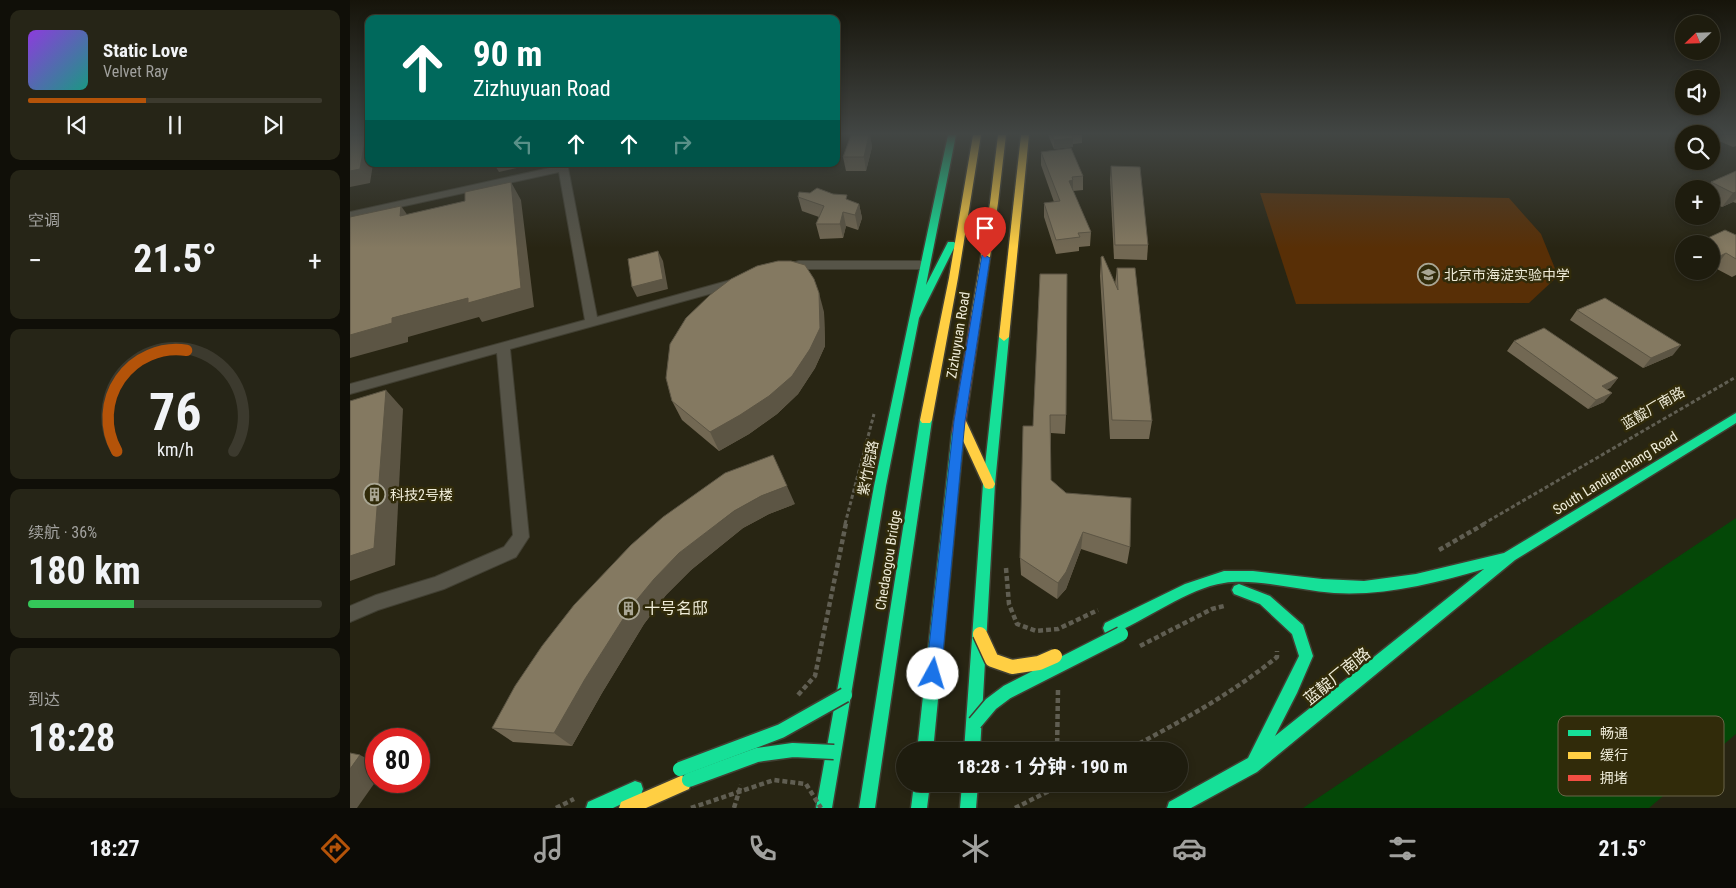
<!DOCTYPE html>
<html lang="zh">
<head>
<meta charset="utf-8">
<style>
  :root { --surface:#1e1c0e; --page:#262517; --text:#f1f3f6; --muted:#a1a19e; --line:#3c3a2e; --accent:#b45309 }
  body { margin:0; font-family:"Roboto Condensed","Noto Sans SC",sans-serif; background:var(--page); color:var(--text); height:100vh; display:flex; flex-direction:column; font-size:19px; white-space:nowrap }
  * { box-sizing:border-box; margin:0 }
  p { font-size:16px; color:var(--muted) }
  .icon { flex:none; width:28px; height:28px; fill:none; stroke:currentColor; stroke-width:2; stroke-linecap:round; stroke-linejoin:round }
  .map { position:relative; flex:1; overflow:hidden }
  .side { display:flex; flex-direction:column; gap:10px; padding:10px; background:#100f08; width:350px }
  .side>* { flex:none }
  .banner { position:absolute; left:15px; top:15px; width:475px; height:152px; border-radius:10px; box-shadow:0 2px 8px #0003,0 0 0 1px var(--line); background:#00695c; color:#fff; overflow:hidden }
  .needle { width:32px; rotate:247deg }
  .tools { position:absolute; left:1325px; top:15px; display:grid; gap:10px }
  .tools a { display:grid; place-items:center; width:45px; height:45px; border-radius:50%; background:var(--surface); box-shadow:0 2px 8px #0003,0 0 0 1px var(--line); font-size:25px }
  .speed { position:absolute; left:15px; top:728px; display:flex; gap:10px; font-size:25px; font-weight:700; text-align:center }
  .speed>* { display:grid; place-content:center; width:65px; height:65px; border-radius:50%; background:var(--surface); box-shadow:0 2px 8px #0003,0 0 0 1px var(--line); line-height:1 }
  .speed .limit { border:8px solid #d22; background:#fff; color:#111 }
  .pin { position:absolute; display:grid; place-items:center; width:42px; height:42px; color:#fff; margin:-51px -21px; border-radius:50% 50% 50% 0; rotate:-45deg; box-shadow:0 0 5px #0007 }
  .pin .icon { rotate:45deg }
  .me { position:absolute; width:55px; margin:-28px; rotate:6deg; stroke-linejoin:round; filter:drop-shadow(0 0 4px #0008) }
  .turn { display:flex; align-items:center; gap:18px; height:105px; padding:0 25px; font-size:22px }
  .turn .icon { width:65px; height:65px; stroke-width:2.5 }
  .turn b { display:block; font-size:35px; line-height:42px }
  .lanes { display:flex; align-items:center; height:48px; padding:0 25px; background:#0003; justify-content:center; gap:25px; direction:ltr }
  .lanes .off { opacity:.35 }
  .big { font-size:38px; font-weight:700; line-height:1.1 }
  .side .widget { flex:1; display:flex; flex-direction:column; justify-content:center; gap:8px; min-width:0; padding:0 18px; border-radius:10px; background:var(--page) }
  .side .dial { align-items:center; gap:0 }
  .dial svg { height:130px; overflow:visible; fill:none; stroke:var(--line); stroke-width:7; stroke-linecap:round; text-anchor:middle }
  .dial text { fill:var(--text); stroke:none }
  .song { display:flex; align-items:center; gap:15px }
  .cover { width:60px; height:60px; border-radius:8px; background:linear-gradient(135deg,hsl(270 70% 55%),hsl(170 70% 35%)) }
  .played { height:5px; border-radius:2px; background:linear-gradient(90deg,var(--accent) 40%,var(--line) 40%) }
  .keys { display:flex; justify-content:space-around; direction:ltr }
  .heat { display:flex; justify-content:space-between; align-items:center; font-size:28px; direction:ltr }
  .charge { height:8px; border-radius:4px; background:linear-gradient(90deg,#34c759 36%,var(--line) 0) }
  .trip { position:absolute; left:546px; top:742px; width:292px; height:50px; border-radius:25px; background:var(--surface); box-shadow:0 2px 8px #0003,0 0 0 1px var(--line); font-weight:700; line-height:50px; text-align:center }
  .menu { display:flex; height:80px; justify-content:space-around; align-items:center; background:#0c0b06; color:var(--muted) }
  .menu .icon { width:35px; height:35px }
  .menu .on { color:var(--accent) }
  .menu b { font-size:22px; color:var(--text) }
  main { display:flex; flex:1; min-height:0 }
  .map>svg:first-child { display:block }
  .green { fill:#582f06 }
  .water { fill:#044807 }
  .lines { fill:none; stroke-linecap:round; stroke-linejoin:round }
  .street-casing { stroke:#413f32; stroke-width:2 }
  .fast-casing { stroke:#413f32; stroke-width:3 }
  .slow-casing { stroke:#413f32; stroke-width:3 }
  .jam-casing { stroke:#413f32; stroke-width:3 }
  .path-far1 { stroke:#605e52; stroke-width:3; stroke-dasharray:4 2.5; stroke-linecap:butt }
  .path { stroke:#605e52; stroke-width:4.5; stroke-dasharray:5 3; stroke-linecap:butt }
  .street { fill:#565448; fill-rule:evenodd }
  .fast { fill:#16e098; fill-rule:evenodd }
  .slow { fill:#ffcf43; fill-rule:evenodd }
  .jam { fill:#f24e42; fill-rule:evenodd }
  .fast-bridge-casing { stroke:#413f32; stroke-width:17; stroke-linecap:butt }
  .slow-bridge-casing { stroke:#413f32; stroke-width:17; stroke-linecap:butt }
  .path-bridge { stroke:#605e52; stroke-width:4.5; stroke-dasharray:5 3; stroke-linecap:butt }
  .fast-bridge { stroke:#16e098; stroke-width:14 }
  .slow-bridge { stroke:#ffcf43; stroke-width:14 }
  .wall { fill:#726853 }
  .shaded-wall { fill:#5c5544 }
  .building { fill:#847961; stroke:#5c5544 }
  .route { fill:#1a73e8; stroke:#114b97 }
  .labels { text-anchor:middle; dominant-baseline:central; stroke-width:5; stroke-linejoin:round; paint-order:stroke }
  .poi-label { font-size:14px; fill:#efecd9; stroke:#312b0a; text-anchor:start }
  .street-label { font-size:14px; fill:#efecd9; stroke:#312b0a }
  .near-poi-label { font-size:16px; fill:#efecd9; stroke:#312b0a; text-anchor:start }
  .near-street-label { font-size:16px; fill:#efecd9; stroke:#312b0a }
  .key { fill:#312b0a; stroke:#6a6548; stroke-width:1 }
  .key-label { font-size:14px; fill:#efecd9 }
</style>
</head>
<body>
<main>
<section class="side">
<div class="widget">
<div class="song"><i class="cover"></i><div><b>Static Love</b><p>Velvet Ray</p></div></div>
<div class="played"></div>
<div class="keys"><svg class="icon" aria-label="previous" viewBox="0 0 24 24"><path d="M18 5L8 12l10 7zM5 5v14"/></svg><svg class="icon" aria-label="pause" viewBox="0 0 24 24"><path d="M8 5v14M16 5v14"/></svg><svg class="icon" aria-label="next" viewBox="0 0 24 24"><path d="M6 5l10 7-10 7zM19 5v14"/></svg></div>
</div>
<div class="widget"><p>空调</p>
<div class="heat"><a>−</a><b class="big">21.5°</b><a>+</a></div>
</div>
<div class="widget dial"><svg viewBox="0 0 100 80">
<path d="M14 69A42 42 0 1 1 86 69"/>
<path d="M14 69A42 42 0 0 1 57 7" stroke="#b45309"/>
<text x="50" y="56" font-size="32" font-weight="700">76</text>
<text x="50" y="72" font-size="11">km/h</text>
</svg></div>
<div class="widget"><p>续航 · 36%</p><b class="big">180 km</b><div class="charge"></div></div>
<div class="widget"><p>到达</p><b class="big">18:28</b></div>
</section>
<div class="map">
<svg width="1386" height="808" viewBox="0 0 1386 808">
  <rect width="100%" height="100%" fill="#282513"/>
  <path class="green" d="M 910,193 L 1159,198 L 1191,234 L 1208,276 L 1179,303 L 946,304 Z"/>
  <path class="water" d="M 1386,518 L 1386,734 L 1299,808 L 953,808 Z"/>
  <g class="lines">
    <defs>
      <g id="street">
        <path d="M 213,165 L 218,168 L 247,317 L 388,278 L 394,282 L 392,285 L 160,349 L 179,537 L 166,557 L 94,589 L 28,610 L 0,622 L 0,606 L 26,595 L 85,577 L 154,547 L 163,535 L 147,353 L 0,394 L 0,384 L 235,320 L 209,172 L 0,218 L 0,212 Z"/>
        <path d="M 449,261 L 574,261 L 580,265 L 574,269 L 449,269 L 435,273 L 429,269 L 431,266 Z"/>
      </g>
      <g id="fast">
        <path d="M 598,135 L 606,135 L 576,285 L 598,242 L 604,242 L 606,244 L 569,318 L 536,486 L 482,808 L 466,808 L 524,486 Z"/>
        <path d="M 654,333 L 659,337 L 645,484 L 630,751 L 614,751 L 633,484 L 649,337 Z"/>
        <path d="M 1386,413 L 1386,423 L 1165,560 L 907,772 L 841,808 L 817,808 L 819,802 L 898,758 L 949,656 L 942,634 L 910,604 L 884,594 L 882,590 L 884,586 L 889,584 L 920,596 L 953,625 L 963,656 L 947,693 L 925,736 L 1134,569 C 1085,583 1036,596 984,593 C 951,591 907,578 874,583 C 838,588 795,621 760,635 L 755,633 L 753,628 L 755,623 L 835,584 L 874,571 L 903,571 L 972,579 L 1014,581 L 1066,574 L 1154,553 Z"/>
        <path d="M 576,416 L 580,417 L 582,420 L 525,808 L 509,808 L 570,420 L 572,417 Z"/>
        <path d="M 608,428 L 612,429 L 614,432 L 583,751 L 567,751 L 602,432 L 604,429 Z"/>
        <path d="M 285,781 L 291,783 L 293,789 L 291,795 L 263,808 L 236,808 L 238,802 Z"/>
        <path d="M 564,784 L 580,784 L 577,808 L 561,808 Z"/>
        <path d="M 612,784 L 628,784 L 626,808 L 610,808 Z"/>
      </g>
      <g id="slow">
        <path d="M 623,135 L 631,135 L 608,278 L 582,420 L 580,423 L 572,423 L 570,420 L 599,278 Z"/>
        <path d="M 648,135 L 656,135 L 648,203 L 631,317 L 626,320 L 621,317 L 640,203 Z"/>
        <path d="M 671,135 L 679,135 L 659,337 L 654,341 L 649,337 Z"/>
        <path d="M 610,417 L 614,418 L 616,421 L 645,484 L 643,488 L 639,489 L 635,488 L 633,484 L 604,421 L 606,418 Z"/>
        <path d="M 333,775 L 339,777 L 341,783 L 339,789 L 296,808 L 269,808 L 271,802 Z"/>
      </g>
      <path id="jam" d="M 626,314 L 631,317 L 614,432 L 612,435 L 604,435 L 602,432 L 621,317 Z"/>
    </defs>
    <use href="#street" class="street-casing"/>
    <use href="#fast" class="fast-casing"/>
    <use href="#slow" class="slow-casing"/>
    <use href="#jam" class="jam-casing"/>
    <g class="path-far1">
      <path d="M 495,524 L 524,414"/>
      <path d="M 1133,524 L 1386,377"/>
    </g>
    <g class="path">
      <path d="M 1089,550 L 1136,523"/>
      <path d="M 656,568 L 659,604 L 667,624 L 686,631 L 708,629 L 748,610"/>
      <path d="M 790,646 L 862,609 L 874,606"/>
      <path d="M 448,695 L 465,676 L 496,523"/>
      <path d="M 667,751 L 668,742"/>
      <path d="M 707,751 L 708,689"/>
      <path d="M 775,751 C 828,723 880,695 927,657 L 927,651"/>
      <path d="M 206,808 L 224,799"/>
      <path d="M 384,808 L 391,785"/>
      <path d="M 665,808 L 713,784"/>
    </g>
    <use href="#street" class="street"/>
    <use href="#fast" class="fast"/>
    <use href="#slow" class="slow"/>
    <use href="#jam" class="jam"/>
    <defs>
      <g id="fast-bridge">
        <path d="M 625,723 L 641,704 L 657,692 L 771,634"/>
        <path d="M 330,769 L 431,731 L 495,695"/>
        <path d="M 339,780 L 407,755 L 443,750 L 484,752"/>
      </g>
      <path id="slow-bridge" d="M 630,634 L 642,660 L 662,667 L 689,663 L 705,656"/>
    </defs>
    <use href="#fast-bridge" class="fast-bridge-casing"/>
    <use href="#slow-bridge" class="slow-bridge-casing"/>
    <path class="path-bridge" d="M 341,808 L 424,780 L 456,784 L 471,808"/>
    <use href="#fast-bridge" class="fast-bridge"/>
    <use href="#slow-bridge" class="slow-bridge"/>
  </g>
  <g class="wall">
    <path d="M 501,135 L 520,135 L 522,147 L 516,171 L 496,171 L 493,157 Z"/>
    <path d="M 698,135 L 732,135 L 732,143 L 723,144 L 723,147 L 704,149 Z"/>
    <path d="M 1361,135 L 1386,135 L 1386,146 L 1383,147 L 1369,141 L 1361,144 Z"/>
    <path d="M 691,152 L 733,176 L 733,190 L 723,191 L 741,232 L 740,246 L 729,247 L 729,251 L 706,254 L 694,217 L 694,203 L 704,202 L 691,165 Z"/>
    <path d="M 761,166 L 798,245 L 797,260 L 764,259 L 760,180 Z"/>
    <path d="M 1386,171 L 1386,203 L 1383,202 L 1372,207 L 1361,202 L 1361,189 L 1356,189 L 1361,182 Z"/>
    <path d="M 448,197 L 498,200 L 509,204 L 512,218 L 508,230 L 496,226 L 493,238 L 470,239 L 466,224 L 469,217 L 452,211 Z"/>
    <path d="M 1386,235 L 1386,275 L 1382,277 L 1365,268 L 1361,269 L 1361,244 Z"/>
    <path d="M 1334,254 L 1334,263 L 1329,261 Z"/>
    <path d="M 751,257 L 765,284 L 767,268 L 802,421 L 799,439 L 760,439 L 750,276 Z"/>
    <path d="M 1348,271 L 1358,271 L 1353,274 Z"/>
    <path d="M 690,274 L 716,415 L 715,434 L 701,433 L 701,480 L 780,547 L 777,564 L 731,549 L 716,589 L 707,599 L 671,575 L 670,558 L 683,426 Z"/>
    <path d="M 1227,310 L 1323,355 L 1293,368 L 1220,320 Z"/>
    <path d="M 474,312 L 475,346 L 465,368 L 448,394 L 427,414 L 399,434 L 369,451 L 332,420 L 322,401 Z"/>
    <path d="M 1164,341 L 1268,378 L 1260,388 L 1257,389 L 1254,402 L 1238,409 L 1157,351 Z"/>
    <path d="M 445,504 L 419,514 L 393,528 L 341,570 L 316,595 L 294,624 L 252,693 L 222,746 L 163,742 L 142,728 L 281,545 Z"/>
  </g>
  <g class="shaded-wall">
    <path d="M 16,135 L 19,135 L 19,164 L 23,164 L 20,183 L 0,187 L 0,171 Z"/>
    <path d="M 519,135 L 520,135 L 522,147 L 516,171 L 514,157 Z"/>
    <path d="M 1366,135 L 1373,135 L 1369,141 L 1361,144 L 1361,142 Z"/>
    <path d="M 723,138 L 723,147 L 704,149 L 704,140 Z"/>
    <path d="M 144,164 L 184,164 L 149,172 Z"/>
    <path d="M 723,180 L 723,194 L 719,181 Z"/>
    <path d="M 161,182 L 171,200 L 184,307 L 132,322 L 129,317 L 58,337 L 58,342 L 0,358 L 0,335 L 42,318 L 118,298 Z"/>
    <path d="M 1386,192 L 1386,199 L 1383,202 L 1372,207 L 1383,193 Z"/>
    <path d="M 509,204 L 512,218 L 508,230 L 505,215 Z"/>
    <path d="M 51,206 L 64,224 L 50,216 Z"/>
    <path d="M 493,212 L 496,226 L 493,238 L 490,224 Z"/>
    <path d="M 308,251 L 313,261 L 318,289 L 287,297 L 282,287 Z"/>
    <path d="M 1376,253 L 1365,268 L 1361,269 L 1361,263 L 1364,259 Z"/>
    <path d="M 469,293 L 474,312 L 475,346 L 465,368 L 448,394 L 427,414 L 399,434 L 369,451 L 360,432 Z"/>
    <path d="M 1331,345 L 1323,355 L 1293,368 L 1301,358 Z"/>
    <path d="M 1268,378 L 1260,388 L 1244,395 L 1252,386 Z"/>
    <path d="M 36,390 L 53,409 L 45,565 L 0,581 L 0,556 Z"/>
    <path d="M 1262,393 L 1254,402 L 1238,409 L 1246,400 Z"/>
    <path d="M 437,486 L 445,504 L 419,514 L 393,528 L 341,570 L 316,595 L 294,624 L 252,693 L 222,746 L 204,733 L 235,679 L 280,608 L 304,579 L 329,553 L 384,511 L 411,496 Z"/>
    <path d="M 733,532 L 731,549 L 716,589 L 707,599 L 708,583 Z"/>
    <path d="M 10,755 L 26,763 L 26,781 L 7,808 L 0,808 L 0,769 Z"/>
  </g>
  <g class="building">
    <path d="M 0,135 L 16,135 L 10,169 L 0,171 Z"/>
    <path d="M 501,135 L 519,135 L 514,157 L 493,157 Z"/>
    <path d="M 702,135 L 722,135 L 723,138 L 704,140 Z"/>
    <path d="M 721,148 L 733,176 L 722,177 L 723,180 L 719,181 L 741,232 L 728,233 L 730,237 L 706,240 L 694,203 L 710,201 L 691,152 Z"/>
    <path d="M 761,166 L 790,167 L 798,245 L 765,245 Z"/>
    <path d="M 1386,171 L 1386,192 L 1383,193 L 1361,182 Z"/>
    <path d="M 161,182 L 171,288 L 118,303 L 118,298 L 42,318 L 42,323 L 0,335 L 0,217 L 51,206 L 50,216 L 115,201 L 115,192 Z"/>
    <path d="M 467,188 L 483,194 L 497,195 L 496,199 L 509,204 L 505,215 L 493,212 L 490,224 L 466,224 L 474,206 L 448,197 L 449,192 L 460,193 Z"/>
    <path d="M 1375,230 L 1386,235 L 1386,259 L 1376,253 L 1364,259 L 1361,258 L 1361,244 L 1345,244 Z"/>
    <path d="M 308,251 L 313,279 L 282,287 L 278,259 Z"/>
    <path d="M 753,256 L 768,290 L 767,268 L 785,268 L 802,421 L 762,420 L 751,257 Z"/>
    <path d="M 428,261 L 441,261 L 455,265 L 464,279 L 469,293 L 470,328 L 460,349 L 442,376 L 419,396 L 390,415 L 360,432 L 322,401 L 316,378 L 320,344 L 336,318 L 360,295 L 381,279 L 407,266 Z"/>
    <path d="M 690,274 L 717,274 L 716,415 L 700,415 L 701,480 L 716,493 L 781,498 L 780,547 L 733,532 L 716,572 L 708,583 L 670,558 L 673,426 L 683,426 Z"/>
    <path d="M 1255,298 L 1331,345 L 1301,358 L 1227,310 Z"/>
    <path d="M 1194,328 L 1268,378 L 1252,386 L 1262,393 L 1246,400 L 1164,341 Z"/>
    <path d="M 36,390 L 24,548 L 0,556 L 0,401 Z"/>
    <path d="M 423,455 L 437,486 L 411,496 L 384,511 L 329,553 L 304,579 L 280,608 L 235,679 L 204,733 L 142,728 L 165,686 L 192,646 L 224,605 L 281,545 L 313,517 L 375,473 Z"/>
    <path d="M 0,753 L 10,755 L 0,769 Z"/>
  </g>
  <linearGradient id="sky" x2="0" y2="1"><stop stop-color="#16140a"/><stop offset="0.54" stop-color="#424644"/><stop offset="1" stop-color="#424644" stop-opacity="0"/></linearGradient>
  <rect width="1386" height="248" fill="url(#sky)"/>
  <path class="route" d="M 632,255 L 635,255 L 640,258 L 615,421 L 591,674 L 588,679 L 583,681 L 578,679 L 576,674 L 604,421 Z"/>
  <defs>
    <symbol id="school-ring" viewBox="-11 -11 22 22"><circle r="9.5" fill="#312b0a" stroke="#a9a694" stroke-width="1.5"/><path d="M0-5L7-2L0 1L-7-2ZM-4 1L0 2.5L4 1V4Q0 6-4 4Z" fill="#a9a694"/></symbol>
    <symbol id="building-ring" viewBox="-11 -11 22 22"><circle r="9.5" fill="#312b0a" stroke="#a9a694" stroke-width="1.5"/><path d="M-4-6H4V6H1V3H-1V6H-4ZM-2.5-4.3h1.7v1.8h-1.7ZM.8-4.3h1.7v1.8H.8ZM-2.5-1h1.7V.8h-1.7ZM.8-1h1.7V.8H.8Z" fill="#a9a694"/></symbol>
  </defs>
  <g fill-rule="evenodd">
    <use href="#school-ring" x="1066" y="262" width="25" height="25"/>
    <use href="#building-ring" x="12" y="482" width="25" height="25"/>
    <use href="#building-ring" x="266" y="596" width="25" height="25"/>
  </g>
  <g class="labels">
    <g class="poi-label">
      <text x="1094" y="275">北京市海淀实验中学</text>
      <text x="40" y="495">科技2号楼</text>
    </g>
    <g class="street-label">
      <text transform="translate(608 335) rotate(-81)">Zizhuyuan Road</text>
      <text transform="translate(1303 408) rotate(-30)">蓝靛厂南路</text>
      <text transform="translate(518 468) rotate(-79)">紫竹院路</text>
      <text transform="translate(1265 473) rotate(-32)">South Landianchang Road</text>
      <text transform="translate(538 560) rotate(-81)">Chedaogou Bridge</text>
    </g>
    <g class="near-poi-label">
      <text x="294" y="608">十号名邸</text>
    </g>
    <g class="near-street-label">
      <text transform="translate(987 676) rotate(-39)">蓝靛厂南路</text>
    </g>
  </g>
  <rect x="1208" y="716" width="166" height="80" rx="8" class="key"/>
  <rect x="1218" y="730" width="23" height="6" fill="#16e098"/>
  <rect x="1218" y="752" width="23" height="7" fill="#ffcf43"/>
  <rect x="1218" y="775" width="23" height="6" fill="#f24e42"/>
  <g class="key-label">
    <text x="1250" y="738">畅通</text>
    <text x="1250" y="760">缓行</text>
    <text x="1250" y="783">拥堵</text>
  </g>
</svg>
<div class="tools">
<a><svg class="needle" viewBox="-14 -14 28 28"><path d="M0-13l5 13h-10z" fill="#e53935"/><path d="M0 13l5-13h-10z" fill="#a1a19e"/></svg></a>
<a><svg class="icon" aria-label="sound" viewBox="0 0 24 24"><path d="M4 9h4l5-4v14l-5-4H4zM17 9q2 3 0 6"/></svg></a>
<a><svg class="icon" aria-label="search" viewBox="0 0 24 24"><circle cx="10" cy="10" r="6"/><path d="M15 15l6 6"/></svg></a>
<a>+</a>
<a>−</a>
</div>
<div class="speed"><div class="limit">80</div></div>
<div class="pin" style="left:635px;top:258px;background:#d93025"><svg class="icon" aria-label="arrive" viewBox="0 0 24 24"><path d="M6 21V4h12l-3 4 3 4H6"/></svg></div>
<svg class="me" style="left:583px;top:674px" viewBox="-20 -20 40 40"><circle r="19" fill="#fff"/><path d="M0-13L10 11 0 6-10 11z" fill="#1a73e8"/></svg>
<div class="trip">18:28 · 1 分钟 · 190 m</div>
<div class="banner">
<div class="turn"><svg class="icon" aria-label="ahead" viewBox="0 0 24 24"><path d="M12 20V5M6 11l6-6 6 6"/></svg><div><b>90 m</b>Zizhuyuan Road</div></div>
<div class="lanes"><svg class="icon off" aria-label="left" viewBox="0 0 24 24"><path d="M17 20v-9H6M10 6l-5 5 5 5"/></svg><svg class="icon" aria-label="ahead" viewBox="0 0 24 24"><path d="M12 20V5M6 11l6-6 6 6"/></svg><svg class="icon" aria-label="ahead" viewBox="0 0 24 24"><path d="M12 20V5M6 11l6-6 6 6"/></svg><svg class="icon off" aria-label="right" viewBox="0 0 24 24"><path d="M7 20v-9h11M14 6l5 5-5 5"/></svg></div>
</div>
</div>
</main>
<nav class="menu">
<b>18:27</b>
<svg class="icon on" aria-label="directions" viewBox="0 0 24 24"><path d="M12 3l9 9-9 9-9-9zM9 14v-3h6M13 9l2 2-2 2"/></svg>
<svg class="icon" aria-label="music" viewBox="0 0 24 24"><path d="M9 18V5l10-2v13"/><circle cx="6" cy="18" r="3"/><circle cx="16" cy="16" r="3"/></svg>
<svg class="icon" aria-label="phone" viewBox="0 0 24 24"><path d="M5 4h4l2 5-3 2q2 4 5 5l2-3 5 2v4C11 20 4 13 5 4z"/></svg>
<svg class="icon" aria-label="climate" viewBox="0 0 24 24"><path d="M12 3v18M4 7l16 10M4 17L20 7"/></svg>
<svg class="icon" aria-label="car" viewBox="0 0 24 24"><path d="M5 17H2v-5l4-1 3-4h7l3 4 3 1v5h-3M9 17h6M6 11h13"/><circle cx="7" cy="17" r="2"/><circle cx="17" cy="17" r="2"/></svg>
<svg class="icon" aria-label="filters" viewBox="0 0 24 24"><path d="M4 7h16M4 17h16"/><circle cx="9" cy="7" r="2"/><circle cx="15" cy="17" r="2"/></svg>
<b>21.5°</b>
</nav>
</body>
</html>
